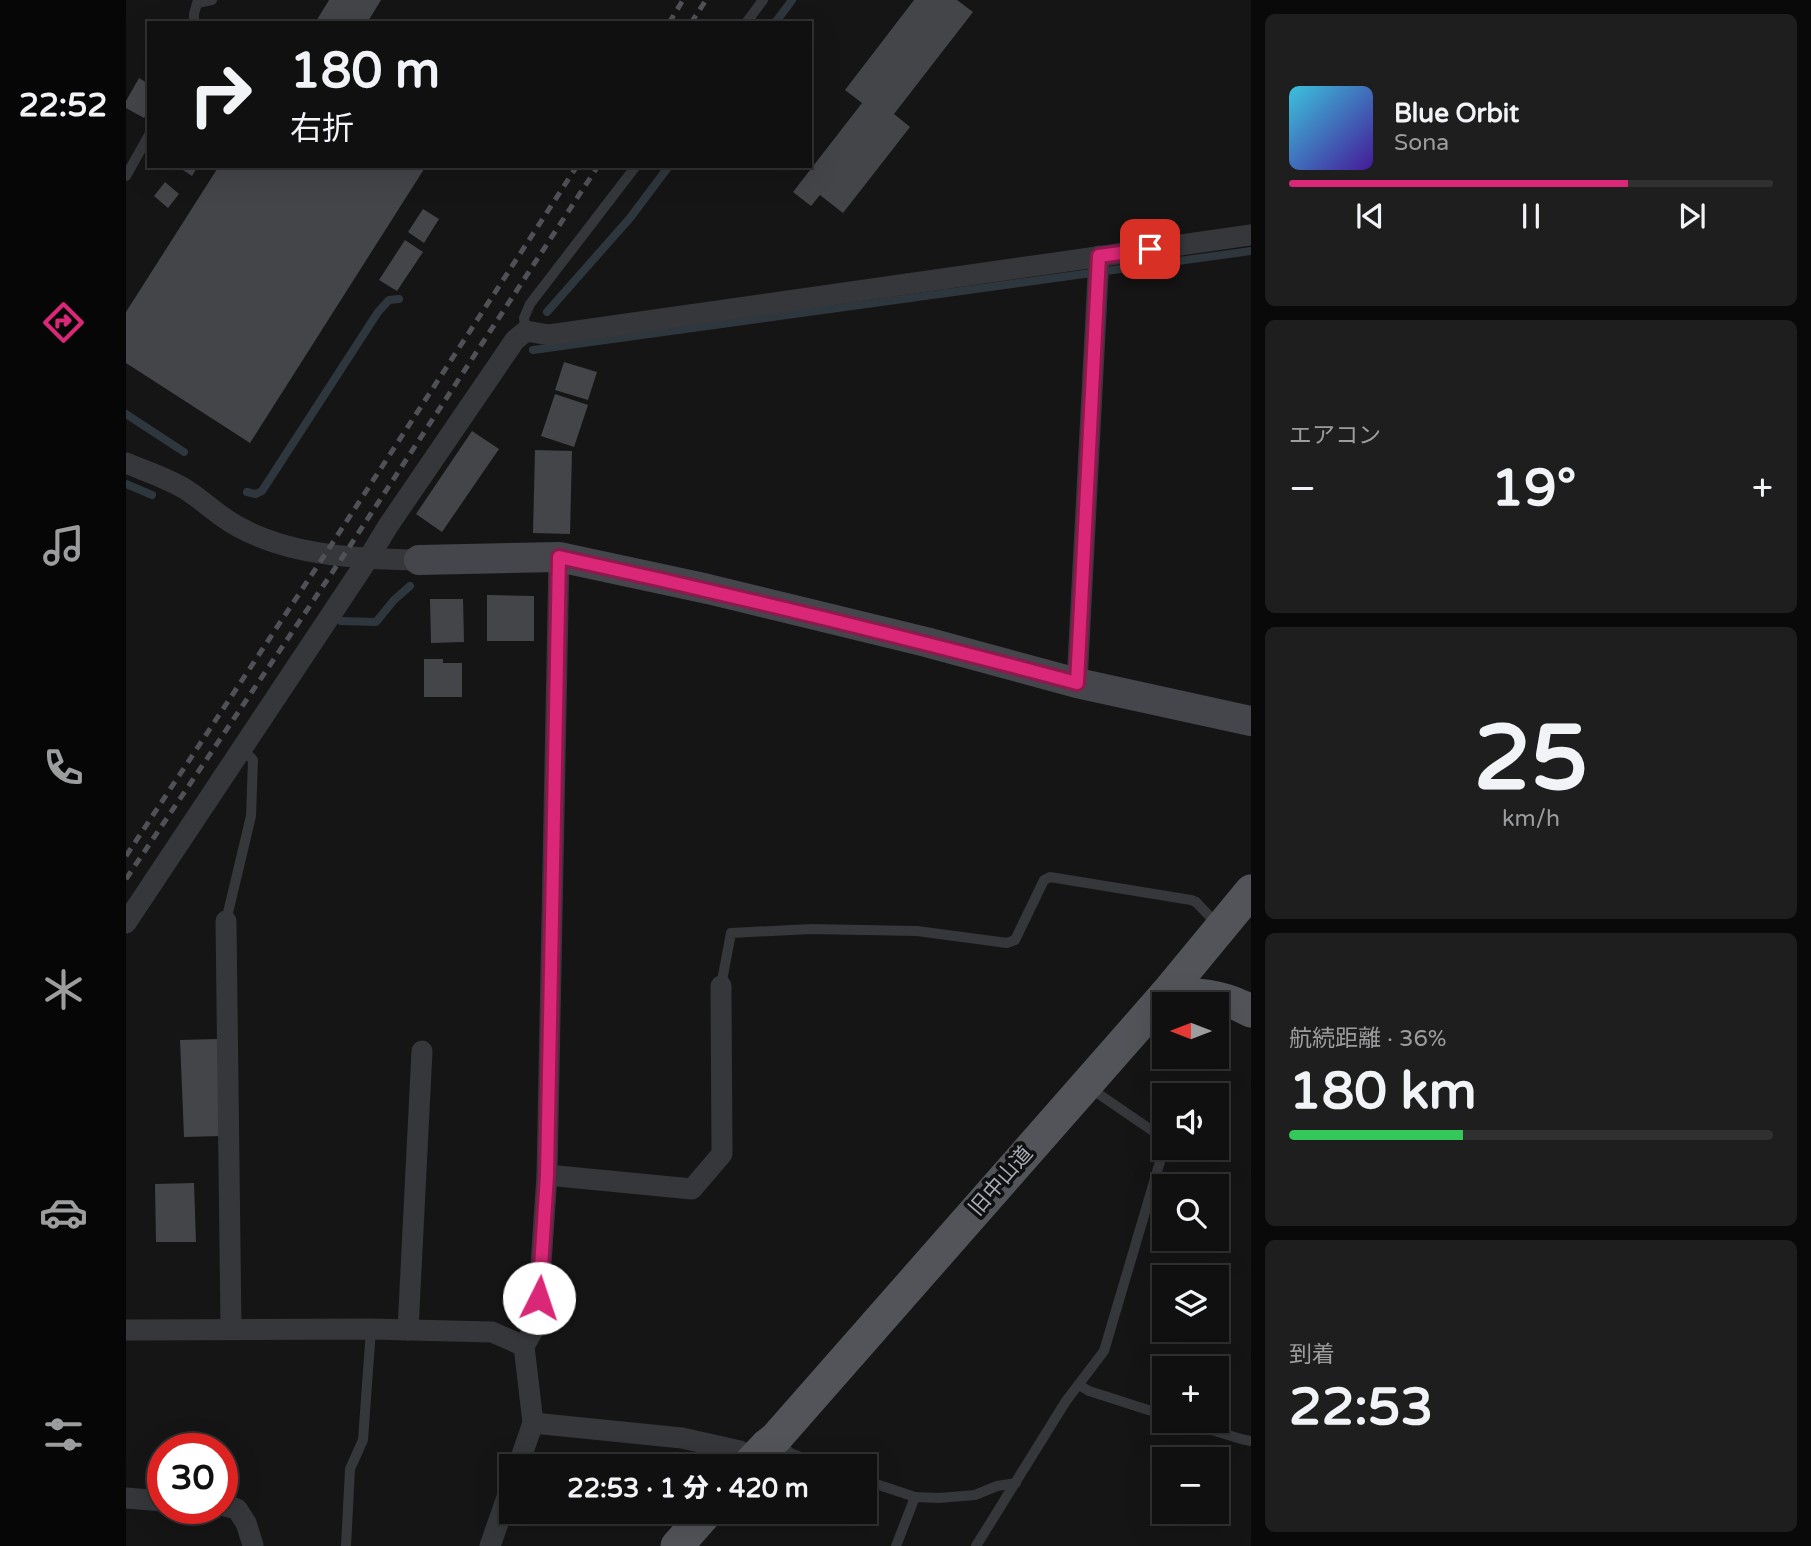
<!DOCTYPE html>
<html lang="ja">
<head>
<meta charset="utf-8">
<style>
  :root { --surface:#101010; --page:#1e1e1e; --text:#f1f3f6; --muted:#9c9d9f; --line:#303030; --accent:#db2777 }
  body { margin:0; font-family:"Varela Round","Noto Sans JP",sans-serif; background:var(--page); color:var(--text); height:100vh; display:flex; flex-direction:column; font-size:26px; white-space:nowrap }
  * { box-sizing:border-box; margin:0 }
  p { font-size:23px; color:var(--muted) }
  .icon { flex:none; width:38px; height:38px; fill:none; stroke:currentColor; stroke-width:2; stroke-linecap:round; stroke-linejoin:round }
  .map { position:relative; flex:1; overflow:hidden }
  .sheet { display:flex; flex-direction:column; gap:14px; padding:14px; background:#090909; width:560px }
  .sheet>* { flex:none }
  .hud { position:absolute; left:21px; top:21px; width:665px; height:147px; border-radius:0px; box-shadow:0 7px 28px #0002,0 0 0 2px var(--line); background:#101010; color:var(--text); overflow:hidden }
  .needle { width:46px; rotate:270deg }
  .buttons { position:absolute; left:1026px; top:992px; display:grid; gap:14px }
  .buttons a { display:grid; place-items:center; width:77px; height:77px; border-radius:0px; background:var(--surface); box-shadow:0 7px 28px #0002,0 0 0 2px var(--line); font-size:35px }
  .speed { position:absolute; left:21px; top:1433px; display:flex; gap:14px; font-size:35px; font-weight:700; text-align:center }
  .speed>* { display:grid; place-content:center; width:91px; height:91px; border-radius:50%; background:var(--surface); box-shadow:0 7px 28px #0002,0 0 0 2px var(--line); line-height:1 }
  .speed .limit { border:10px solid #d22; background:#fff; color:#111 }
  .pin { position:absolute; display:grid; place-items:center; width:60px; height:60px; color:#fff; margin:-30px; border-radius:14px; box-shadow:0 4px 10px #0006 }
  .me { position:absolute; width:77px; margin:-38px; rotate:4deg; stroke-linejoin:round; filter:drop-shadow(0 0 5px #0008) }
  .turn { display:flex; align-items:center; gap:24px; height:147px; padding:0 28px; font-size:32px }
  .turn .icon { width:91px; height:91px; stroke-width:2.5 }
  .turn b { display:block; font-size:49px; line-height:60px }
  .big { font-size:52px; font-weight:800; line-height:1.1 }
  .sheet .widget { flex:1; display:flex; flex-direction:column; justify-content:center; gap:10px; min-width:0; padding:0 24px; border-radius:10px; background:var(--page) }
  .sheet .dial { align-items:center; gap:0 }
  .dial b { font-size:91px; line-height:1 }
  .song { display:flex; align-items:center; gap:21px }
  .cover { width:84px; height:84px; border-radius:10px; background:linear-gradient(135deg,hsl(190 70% 55%),hsl(260 70% 35%)) }
  .played { height:7px; border-radius:4px; background:linear-gradient(90deg,var(--accent) 70%,var(--line) 70%) }
  .keys { display:flex; justify-content:space-around; direction:ltr }
  .heat { display:flex; justify-content:space-between; align-items:center; font-size:38px; direction:ltr }
  .charge { height:10px; border-radius:5px; background:linear-gradient(90deg,#34c759 36%,var(--line) 0) }
  .trip { position:absolute; left:373px; top:1454px; width:378px; height:70px; border-radius:0px; background:var(--surface); box-shadow:0 7px 28px #0002,0 0 0 2px var(--line); font-weight:800; line-height:70px; text-align:center }
  main { display:flex; flex:1; min-height:0 }
  .tabs { display:flex; flex-direction:column; width:126px; justify-content:space-around; align-items:center; background:#060606; color:var(--muted) }
  .tabs .icon { width:49px; height:49px }
  .tabs .on { color:var(--accent) }
  .tabs b { font-size:32px; color:var(--text) }
  .map>svg:first-child { display:block }
  .lines { fill:none; stroke-linecap:round; stroke-linejoin:round }
  .stream { stroke:#2f373e; stroke-width:8 }
  .building { fill:#444549 }
  .lane { stroke:#36373b; stroke-width:10 }
  .street { stroke:#36373b; stroke-width:21 }
  .secondary { stroke:#44464b; stroke-width:30 }
  .primary { stroke:#525459; stroke-width:33 }
  .rail { stroke:#4f5156; stroke-width:5; stroke-dasharray:9 7; stroke-linecap:butt }
  .route-casing { stroke:#8e194d; stroke-width:18 }
  .route { stroke:#db2777; stroke-width:12 }
  .labels { text-anchor:middle; dominant-baseline:central; stroke-width:7; stroke-linejoin:round; paint-order:stroke }
  .street-label { font-size:21px; fill:#a8acb5; stroke:#101011 }
</style>
</head>
<body>
<main>
<nav class="tabs">
<b>22:52</b>
<svg class="icon on" aria-label="directions" viewBox="0 0 24 24"><path d="M12 3l9 9-9 9-9-9zM9 14v-3h6M13 9l2 2-2 2"/></svg>
<svg class="icon" aria-label="music" viewBox="0 0 24 24"><path d="M9 18V5l10-2v13"/><circle cx="6" cy="18" r="3"/><circle cx="16" cy="16" r="3"/></svg>
<svg class="icon" aria-label="phone" viewBox="0 0 24 24"><path d="M5 4h4l2 5-3 2q2 4 5 5l2-3 5 2v4C11 20 4 13 5 4z"/></svg>
<svg class="icon" aria-label="climate" viewBox="0 0 24 24"><path d="M12 3v18M4 7l16 10M4 17L20 7"/></svg>
<svg class="icon" aria-label="car" viewBox="0 0 24 24"><path d="M5 17H2v-5l4-1 3-4h7l3 4 3 1v5h-3M9 17h6M6 11h13"/><circle cx="7" cy="17" r="2"/><circle cx="17" cy="17" r="2"/></svg>
<svg class="icon" aria-label="filters" viewBox="0 0 24 24"><path d="M4 7h16M4 17h16"/><circle cx="9" cy="7" r="2"/><circle cx="15" cy="17" r="2"/></svg>
</nav>
<div class="map">
<svg width="1125" height="1546" viewBox="0 0 1125 1546">
  <rect width="100%" height="100%" fill="#151516"/>
  <g class="lines">
    <g class="stream">
      <path d="M 649,23 L 666,0"/>
      <path d="M 421,312 L 504,218 L 543,166"/>
      <path d="M 407,350 L 1125,251"/>
      <path d="M 0,414 L 58,452"/>
      <path d="M 0,484 L 26,495"/>
      <path d="M 121,492 L 130,494 L 136,491 L 252,312 L 263,300 L 273,299"/>
      <path d="M 215,621 L 250,622 L 268,600 L 284,586"/>
    </g>
  </g>
  <g class="building">
    <path d="M 203,0 L 255,0 L 241,23 L 189,23 Z"/>
    <path d="M 788,0 L 831,0 L 847,12 L 768,114 L 784,127 L 717,213 L 694,195 L 685,206 L 667,192 L 736,103 L 719,90 Z"/>
    <path d="M 13,78 L 23,84 L 23,109 L 18,118 L 0,108 L 0,101 Z"/>
    <path d="M 51,166 L 72,166 L 66,176 Z"/>
    <path d="M 93,166 L 300,166 L 124,443 L 0,363 L 0,312 Z"/>
    <path d="M 39,182 L 53,194 L 42,208 L 28,196 Z"/>
    <path d="M 297,209 L 313,219 L 298,243 L 282,232 Z"/>
    <path d="M 279,240 L 297,252 L 271,291 L 253,280 Z"/>
    <path d="M 438,362 L 471,372 L 462,400 L 429,390 Z"/>
    <path d="M 429,394 L 462,405 L 448,447 L 415,436 Z"/>
    <path d="M 346,431 L 373,449 L 316,532 L 290,514 Z"/>
    <path d="M 409,450 L 446,451 L 444,534 L 407,533 Z"/>
    <path d="M 361,595 L 408,596 L 408,641 L 361,641 Z"/>
    <path d="M 304,599 L 337,599 L 338,642 L 305,643 Z"/>
    <path d="M 298,659 L 317,659 L 317,663 L 336,663 L 336,697 L 298,697 Z"/>
    <path d="M 91,1039 L 95,1136 L 58,1137 L 54,1040 Z"/>
    <path d="M 68,1183 L 70,1242 L 30,1242 L 29,1184 Z"/>
  </g>
  <g class="lines">
    <g class="lane">
      <path d="M 68,23 L 68,14 L 71,3 L 86,0"/>
      <path d="M 620,23 L 637,0"/>
      <path d="M 0,176 L 23,135"/>
      <path d="M 400,331 L 398,318 L 404,304 L 510,166"/>
      <path d="M 100,921 L 125,816 L 127,760 L 116,748"/>
      <path d="M 595,986 L 605,933 L 685,929 L 791,931 L 881,943 L 889,940 L 918,880 L 924,877 L 1065,900 L 1070,902 L 1091,924"/>
      <path d="M 964,1088 L 1034,1136 L 1038,1142"/>
      <path d="M 953,1385 L 963,1391 L 1038,1415"/>
      <path d="M 1057,1421 L 1115,1439 L 1125,1441"/>
      <path d="M 652,1440 L 664,1453 L 698,1466"/>
      <path d="M 738,1480 L 789,1497 L 813,1498 L 849,1495 L 871,1486 L 890,1483"/>
      <path d="M 220,1546 L 224,1469 L 237,1440 L 245,1329"/>
      <path d="M 770,1546 L 789,1497"/>
      <path d="M 850,1546 L 940,1401 L 978,1351 L 1038,1148"/>
    </g>
    <g class="street">
      <path d="M 0,463 C 19,471 41,478 59,489 C 77,500 92,516 111,526 C 164,556 233,559 293,560"/>
      <path d="M 951,683 L 973,256"/>
      <path d="M 100,921 L 105,1329"/>
      <path d="M 0,923 L 242,559 L 262,526 L 389,340 L 400,331 L 423,335 L 1125,235"/>
      <path d="M 421,1175 L 566,1189 L 596,1154 L 595,986"/>
      <path d="M 0,1330 L 245,1329 L 366,1332 L 398,1346"/>
      <path d="M 282,1330 L 296,1051"/>
      <path d="M 407,1423 L 556,1438 L 614,1451 L 625,1462"/>
      <path d="M 392,1466 L 407,1423 L 398,1346 L 411,1323 L 421,1175 L 433,557"/>
      <path d="M 0,1498 L 37,1501"/>
      <path d="M 96,1505 L 111,1509 L 120,1523 L 127,1545"/>
      <path d="M 364,1546 L 385,1486"/>
    </g>
    <path class="secondary" d="M 293,560 L 433,557 L 582,589 L 800,642 L 951,683 L 1125,721"/>
    <g class="primary">
      <path d="M 1040,994 C 1072,994 1096,995 1125,1011"/>
      <path d="M 621,1466 L 640,1446 L 650,1438 L 1040,994 L 1125,891"/>
      <path d="M 551,1546 L 581,1512"/>
    </g>
    <g class="rail">
      <path d="M 543,23 L 557,0"/>
      <path d="M 565,23 L 580,0"/>
      <path d="M 0,856 L 200,553 L 451,166"/>
      <path d="M 0,879 L 218,555 L 472,166"/>
    </g>
  </g>
  <g class="lines">
    <defs>
      <path id="route" d="M 413,1298 L 421,1175 L 433,557 C 607,595 779,637 951,683 L 973,256 L 1024,249"/>
    </defs>
    <use href="#route" class="route-casing"/>
    <use href="#route" class="route"/>
  </g>
  <g class="labels">
    <g class="street-label">
      <text transform="translate(875 1181) rotate(-49)">旧中山道</text>
    </g>
  </g>
</svg>
<div class="buttons">
<a><svg class="needle" viewBox="-14 -14 28 28"><path d="M0-13l5 13h-10z" fill="#e53935"/><path d="M0 13l5-13h-10z" fill="#9c9d9f"/></svg></a>
<a><svg class="icon" aria-label="sound" viewBox="0 0 24 24"><path d="M4 9h4l5-4v14l-5-4H4zM17 9q2 3 0 6"/></svg></a>
<a><svg class="icon" aria-label="search" viewBox="0 0 24 24"><circle cx="10" cy="10" r="6"/><path d="M15 15l6 6"/></svg></a>
<a><svg class="icon" aria-label="layers" viewBox="0 0 24 24"><path d="M12 4l9 5-9 5-9-5zM3 14l9 5 9-5"/></svg></a>
<a>+</a>
<a>−</a>
</div>
<div class="speed"><div class="limit">30</div></div>
<div class="pin" style="left:1024px;top:249px;background:#d93025"><svg class="icon" aria-label="arrive" viewBox="0 0 24 24"><path d="M6 21V4h12l-3 4 3 4H6"/></svg></div>
<svg class="me" style="left:413px;top:1298px" viewBox="-20 -20 40 40"><circle r="19" fill="#fff"/><path d="M0-13L10 11 0 6-10 11z" fill="#db2777"/></svg>
<div class="trip">22:53 · 1 分 · 420 m</div>
<div class="hud">
<div class="turn"><svg class="icon" aria-label="right" viewBox="0 0 24 24"><path d="M7 20v-9h11M14 6l5 5-5 5"/></svg><div><b>180 m</b>右折</div></div>
</div>
</div>
<section class="sheet">
<div class="widget">
<div class="song"><i class="cover"></i><div><b>Blue Orbit</b><p>Sona</p></div></div>
<div class="played"></div>
<div class="keys"><svg class="icon" aria-label="previous" viewBox="0 0 24 24"><path d="M18 5L8 12l10 7zM5 5v14"/></svg><svg class="icon" aria-label="pause" viewBox="0 0 24 24"><path d="M8 5v14M16 5v14"/></svg><svg class="icon" aria-label="next" viewBox="0 0 24 24"><path d="M6 5l10 7-10 7zM19 5v14"/></svg></div>
</div>
<div class="widget"><p>エアコン</p>
<div class="heat"><a>−</a><b class="big">19°</b><a>+</a></div>
</div>
<div class="widget dial"><b>25</b><p>km/h</p></div>
<div class="widget"><p>航続距離 · 36%</p><b class="big">180 km</b><div class="charge"></div></div>
<div class="widget"><p>到着</p><b class="big">22:53</b></div>
</section>
</main>
</body>
</html>
